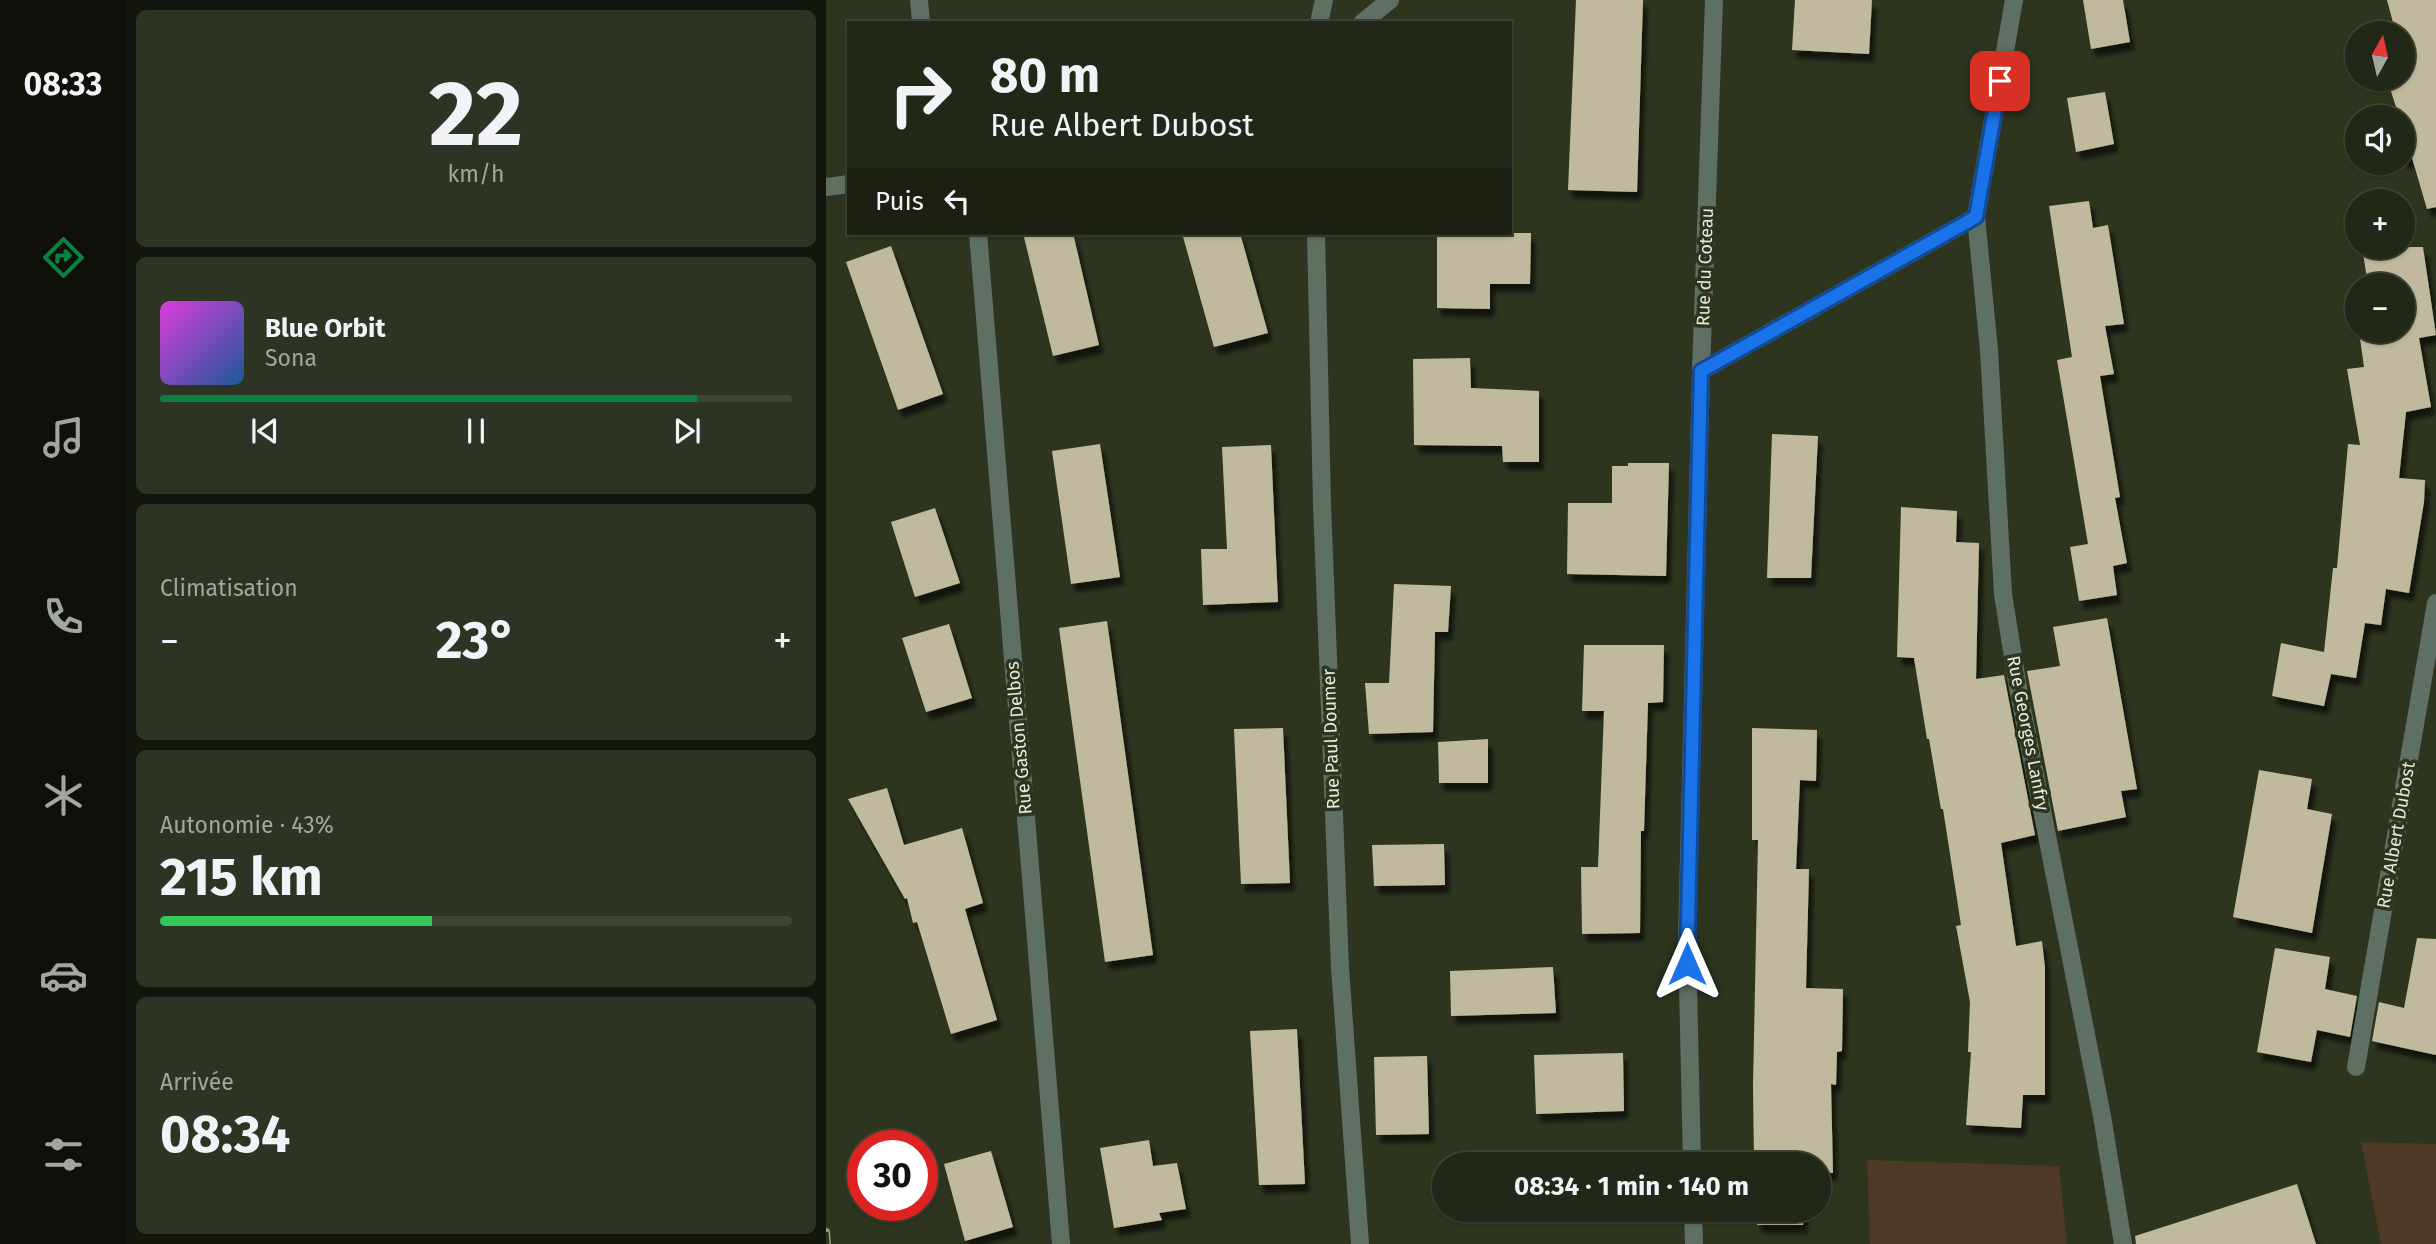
<!DOCTYPE html>
<html lang="fr">
<head>
<meta charset="utf-8">
<style>
  :root { --surface:#222817; --page:#2e3424; --text:#f1f3f6; --muted:#a2a6a1; --line:#3f4436; --accent:#0b8043 }
  body { margin:0; font-family:"Fira Sans",sans-serif; background:var(--page); color:var(--text); height:100vh; display:flex; flex-direction:column; font-size:26px; white-space:nowrap }
  * { box-sizing:border-box; margin:0 }
  p { font-size:23px; color:var(--muted) }
  .icon { flex:none; width:38px; height:38px; fill:none; stroke:currentColor; stroke-width:2; stroke-linecap:round; stroke-linejoin:round }
  .map { position:relative; flex:1; overflow:hidden }
  .drawer { display:flex; flex-direction:column; gap:10px; padding:10px; background:#13160d; width:700px }
  .drawer>* { flex:none }
  .banner { position:absolute; left:21px; top:21px; width:665px; height:214px; border-radius:0px; box-shadow:0 2px 5px #0004,0 0 0 2px var(--line); background:#222817; color:var(--text); overflow:hidden }
  .needle { width:46px; rotate:8deg }
  .controls { position:absolute; left:1519px; top:21px; display:grid; gap:14px }
  .controls a { display:grid; place-items:center; width:70px; height:70px; border-radius:50%; background:var(--surface); box-shadow:0 2px 5px #0004,0 0 0 2px var(--line); font-size:35px }
  .speed { position:absolute; left:21px; top:1130px; display:flex; gap:14px; font-size:35px; font-weight:700; text-align:center }
  .speed>* { display:grid; place-content:center; width:91px; height:91px; border-radius:50%; background:var(--surface); box-shadow:0 2px 5px #0004,0 0 0 2px var(--line); line-height:1 }
  .speed .limit { border:10px solid #d22; background:#fff; color:#111 }
  .pin { position:absolute; display:grid; place-items:center; width:60px; height:60px; color:#fff; margin:-30px; border-radius:14px; box-shadow:0 4px 10px #0006 }
  .me { position:absolute; width:77px; margin:-38px; rotate:0deg; stroke-linejoin:round; filter:drop-shadow(0 0 5px #0008) }
  .turn { display:flex; align-items:center; gap:24px; height:147px; padding:0 28px; font-size:32px }
  .turn .icon { width:91px; height:91px; stroke-width:2.5 }
  .turn b { display:block; font-size:49px; line-height:60px }
  .then { display:flex; align-items:center; height:66px; padding:0 28px; background:#0003; gap:14px; font-size:26px }
  .big { font-size:52px; font-weight:700; line-height:1.1 }
  .drawer .card { flex:1; display:flex; flex-direction:column; justify-content:center; gap:10px; min-width:0; padding:0 24px; border-radius:10px; background:var(--page) }
  .drawer .dial { align-items:center; gap:0 }
  .dial b { font-size:91px; line-height:1 }
  .song { display:flex; align-items:center; gap:21px }
  .cover { width:84px; height:84px; border-radius:10px; background:linear-gradient(135deg,hsl(300 70% 55%),hsl(210 70% 35%)) }
  .played { height:7px; border-radius:4px; background:linear-gradient(90deg,var(--accent) 85%,var(--line) 85%) }
  .keys { display:flex; justify-content:space-around; direction:ltr }
  .heat { display:flex; justify-content:space-between; align-items:center; font-size:38px; direction:ltr }
  .charge { height:10px; border-radius:5px; background:linear-gradient(90deg,#34c759 43%,var(--line) 0) }
  .trip { position:absolute; left:606px; top:1152px; width:399px; height:70px; border-radius:35px; background:var(--surface); box-shadow:0 2px 5px #0004,0 0 0 2px var(--line); font-weight:700; line-height:70px; text-align:center }
  main { display:flex; flex:1; min-height:0 }
  .menu { display:flex; flex-direction:column; width:126px; justify-content:space-around; align-items:center; background:#0e1009; color:var(--muted) }
  .menu .icon { width:49px; height:49px }
  .menu .current { color:var(--accent) }
  .menu b { font-size:32px; color:var(--text) }
  .map>svg:first-child { display:block }
  .green { fill:#4e3927 }
  .building { fill:#c1b99d; filter:url(#shadow) }
  .lines { fill:none; stroke-linecap:round; stroke-linejoin:round }
  .minor { stroke:#5d7063; stroke-width:18 }
  .rail-casing { stroke:#99a08f; stroke-width:8 }
  .rail { stroke:#2d351f; stroke-width:5; stroke-dasharray:16; stroke-linecap:butt }
  .route-casing { stroke:#114b97; stroke-width:18 }
  .route { stroke:#1a73e8; stroke-width:12 }
  .labels { text-anchor:middle; dominant-baseline:central; stroke-width:7; stroke-linejoin:round; paint-order:stroke }
  .street-label { font-size:18px; fill:#e5ebdd; stroke:#2d351f }
</style>
</head>
<body>
<main>
<nav class="menu">
<b>08:33</b>
<svg class="icon current" aria-label="directions" viewBox="0 0 24 24"><path d="M12 3l9 9-9 9-9-9zM9 14v-3h6M13 9l2 2-2 2"/></svg>
<svg class="icon" aria-label="music" viewBox="0 0 24 24"><path d="M9 18V5l10-2v13"/><circle cx="6" cy="18" r="3"/><circle cx="16" cy="16" r="3"/></svg>
<svg class="icon" aria-label="phone" viewBox="0 0 24 24"><path d="M5 4h4l2 5-3 2q2 4 5 5l2-3 5 2v4C11 20 4 13 5 4z"/></svg>
<svg class="icon" aria-label="climate" viewBox="0 0 24 24"><path d="M12 3v18M4 7l16 10M4 17L20 7"/></svg>
<svg class="icon" aria-label="car" viewBox="0 0 24 24"><path d="M5 17H2v-5l4-1 3-4h7l3 4 3 1v5h-3M9 17h6M6 11h13"/><circle cx="7" cy="17" r="2"/><circle cx="17" cy="17" r="2"/></svg>
<svg class="icon" aria-label="filters" viewBox="0 0 24 24"><path d="M4 7h16M4 17h16"/><circle cx="9" cy="7" r="2"/><circle cx="15" cy="17" r="2"/></svg>
</nav>
<section class="drawer">
<div class="card dial"><b>22</b><p>km/h</p></div>
<div class="card">
<div class="song"><i class="cover"></i><div><b>Blue Orbit</b><p>Sona</p></div></div>
<div class="played"></div>
<div class="keys"><svg class="icon" aria-label="previous" viewBox="0 0 24 24"><path d="M18 5L8 12l10 7zM5 5v14"/></svg><svg class="icon" aria-label="pause" viewBox="0 0 24 24"><path d="M8 5v14M16 5v14"/></svg><svg class="icon" aria-label="next" viewBox="0 0 24 24"><path d="M6 5l10 7-10 7zM19 5v14"/></svg></div>
</div>
<div class="card"><p>Climatisation</p>
<div class="heat"><a>−</a><b class="big">23°</b><a>+</a></div>
</div>
<div class="card"><p>Autonomie · 43%</p><b class="big">215 km</b><div class="charge"></div></div>
<div class="card"><p>Arrivée</p><b class="big">08:34</b></div>
</section>
<div class="map">
<svg width="1610" height="1244" viewBox="0 0 1610 1244">
  <defs>
    <filter id="shadow"><feDropShadow dx="4.5" dy="8" stdDeviation="2" flood-color="#0009"/></filter>
  </defs>
  <rect width="100%" height="100%" fill="#2d351f"/>
  <g class="green">
    <path d="M 1535,1142 L 1610,1144 L 1610,1244 L 1555,1244 Z"/>
    <path d="M 1041,1160 L 1233,1166 L 1241,1244 L 1044,1244 Z"/>
  </g>
  <g class="building">
    <path d="M 750,0 L 817,0 L 811,192 L 742,190 Z"/>
    <path d="M 969,0 L 1046,0 L 1043,54 L 966,50 Z"/>
    <path d="M 1257,0 L 1297,0 L 1304,42 L 1265,49 Z"/>
    <path d="M 1561,0 L 1610,0 L 1610,207 L 1601,209 L 1586,158 L 1577,161 L 1577,117 L 1548,117 L 1571,110 L 1561,79 L 1577,79 L 1577,33 L 1558,33 L 1569,30 Z"/>
    <path d="M 1279,92 L 1288,144 L 1250,152 L 1241,98 Z"/>
    <path d="M 1263,201 L 1267,228 L 1282,225 L 1298,324 L 1279,326 L 1288,374 L 1274,376 L 1294,497 L 1289,498 L 1301,563 L 1287,566 L 1291,595 L 1253,601 L 1244,547 L 1262,544 L 1231,360 L 1246,357 L 1223,206 Z"/>
    <path d="M 197,233 L 247,233 L 273,345 L 227,356 Z"/>
    <path d="M 356,233 L 414,233 L 442,333 L 388,347 Z"/>
    <path d="M 611,233 L 705,233 L 704,284 L 664,284 L 664,309 L 611,308 Z"/>
    <path d="M 65,246 L 117,394 L 72,410 L 20,262 Z"/>
    <path d="M 1536,247 L 1597,247 L 1610,335 L 1593,338 L 1605,407 L 1580,412 L 1573,478 L 1599,480 L 1598,502 L 1583,593 L 1560,589 L 1555,625 L 1539,623 L 1530,678 L 1505,674 L 1498,706 L 1446,696 L 1455,643 L 1498,652 L 1507,568 L 1511,568 L 1522,444 L 1534,445 L 1521,369 L 1538,367 L 1533,331 L 1577,331 L 1577,285 L 1542,285 Z"/>
    <path d="M 644,358 L 645,388 L 713,391 L 713,462 L 677,462 L 676,446 L 588,445 L 587,359 Z"/>
    <path d="M 946,434 L 992,436 L 985,578 L 941,578 Z"/>
    <path d="M 274,444 L 294,577 L 245,584 L 226,451 Z"/>
    <path d="M 445,445 L 452,602 L 377,605 L 375,549 L 401,549 L 396,447 Z"/>
    <path d="M 802,463 L 843,463 L 840,576 L 741,574 L 742,503 L 786,503 L 786,466 L 802,466 Z"/>
    <path d="M 1075,507 L 1131,511 L 1130,542 L 1153,543 L 1150,679 L 1178,675 L 1209,835 L 1175,843 L 1190,946 L 1216,941 L 1219,968 L 1219,1095 L 1197,1095 L 1195,1128 L 1140,1125 L 1145,1052 L 1142,1052 L 1144,1002 L 1130,926 L 1135,925 L 1117,809 L 1115,809 L 1103,739 L 1101,739 L 1088,658 L 1071,657 Z"/>
    <path d="M 109,508 L 134,583 L 89,597 L 65,522 Z"/>
    <path d="M 568,584 L 625,586 L 622,632 L 609,632 L 607,732 L 543,734 L 539,683 L 563,683 Z"/>
    <path d="M 1281,618 L 1311,789 L 1295,791 L 1300,817 L 1232,831 L 1201,671 L 1234,666 L 1227,627 Z"/>
    <path d="M 281,621 L 327,955 L 279,962 L 233,628 Z"/>
    <path d="M 123,624 L 146,698 L 100,712 L 76,638 Z"/>
    <path d="M 758,645 L 838,645 L 837,702 L 822,703 L 818,831 L 815,831 L 814,933 L 756,934 L 755,867 L 772,867 L 778,711 L 756,711 Z"/>
    <path d="M 457,728 L 464,883 L 415,884 L 408,729 Z"/>
    <path d="M 926,728 L 991,730 L 990,781 L 974,780 L 970,869 L 983,869 L 980,988 L 1017,989 L 1016,1051 L 1011,1052 L 1010,1085 L 1005,1084 L 1007,1173 L 992,1173 L 992,1164 L 928,1164 L 927,1086 L 932,840 L 926,840 Z"/>
    <path d="M 662,739 L 662,783 L 613,783 L 612,742 Z"/>
    <path d="M 1433,770 L 1486,779 L 1481,809 L 1506,814 L 1486,933 L 1407,917 Z"/>
    <path d="M 61,788 L 78,845 L 136,828 L 157,903 L 139,909 L 171,1020 L 125,1034 L 91,922 L 87,923 L 81,898 L 79,899 L 22,799 Z"/>
    <path d="M 618,844 L 619,885 L 548,886 L 546,845 Z"/>
    <path d="M 1591,938 L 1610,939 L 1610,1055 L 1546,1041 L 1553,1002 L 1578,1008 Z"/>
    <path d="M 1449,948 L 1504,957 L 1499,989 L 1531,996 L 1524,1037 L 1491,1030 L 1485,1062 L 1431,1052 Z"/>
    <path d="M 727,967 L 730,1013 L 625,1016 L 624,971 Z"/>
    <path d="M 471,1029 L 479,1184 L 433,1185 L 424,1031 Z"/>
    <path d="M 797,1053 L 798,1111 L 710,1114 L 708,1055 Z"/>
    <path d="M 601,1056 L 603,1134 L 550,1135 L 548,1057 Z"/>
    <path d="M 323,1140 L 327,1166 L 351,1163 L 360,1209 L 333,1213 L 336,1220 L 288,1228 L 274,1148 Z"/>
    <path d="M 165,1151 L 187,1227 L 139,1241 L 118,1164 Z"/>
    <path d="M 1471,1184 L 1490,1244 L 1310,1244 L 1309,1236 Z"/>
    <path d="M 931,1209 L 978,1209 L 977,1225 L 931,1225 Z"/>
  </g>
  <g class="lines">
    <g class="minor">
      <path d="M 93,0 L 95,23"/>
      <path d="M 493,23 L 498,0"/>
      <path d="M 536,23 L 564,0"/>
      <path d="M 0,187 L 23,184"/>
      <path d="M 1150,217 L 1163,350 L 1177,594 L 1192,688 L 1276,1116 L 1297,1244"/>
      <path d="M 152,233 L 235,1244"/>
      <path d="M 490,233 L 496,504 L 514,968 L 534,1244"/>
      <path d="M 875,371 L 1150,217 L 1188,0"/>
      <path d="M 1530,1067 L 1610,603"/>
      <path d="M 866,1164 L 861,939 L 875,371 L 888,0"/>
      <path d="M 867,1209 L 868,1244"/>
    </g>
    <defs>
      <path id="rail" d="M 0,1232 L 1,1244"/>
    </defs>
    <use href="#rail" class="rail-casing"/>
    <use href="#rail" class="rail"/>
  </g>
  <g class="lines">
    <defs>
      <path id="route" d="M 861,964 L 875,371 L 1150,217 L 1174,81"/>
    </defs>
    <use href="#route" class="route-casing"/>
    <use href="#route" class="route"/>
  </g>
  <g class="labels">
    <g class="street-label">
      <text transform="translate(879 267) rotate(-88)">Rue du Coteau</text>
      <text transform="translate(1202 733) rotate(79)">Rue Georges Lanfry</text>
      <text transform="translate(193 738) rotate(-95)">Rue Gaston Delbos</text>
      <text transform="translate(505 739) rotate(-92)">Rue Paul Doumer</text>
      <text transform="translate(1570 835) rotate(-80)">Rue Albert Dubost</text>
    </g>
  </g>
</svg>
<div class="controls">
<a><svg class="needle" viewBox="-14 -14 28 28"><path d="M0-13l5 13h-10z" fill="#e53935"/><path d="M0 13l5-13h-10z" fill="#a2a6a1"/></svg></a>
<a><svg class="icon" aria-label="sound" viewBox="0 0 24 24"><path d="M4 9h4l5-4v14l-5-4H4zM17 9q2 3 0 6"/></svg></a>
<a>+</a>
<a>−</a>
</div>
<div class="speed"><div class="limit">30</div></div>
<div class="pin" style="left:1174px;top:81px;background:#d93025"><svg class="icon" aria-label="arrive" viewBox="0 0 24 24"><path d="M6 21V4h12l-3 4 3 4H6"/></svg></div>
<svg class="me" style="left:861px;top:964px" viewBox="-20 -20 40 40"><path d="M0-17L14 15 0 8-14 15z" fill="#1a73e8" stroke="#fff" stroke-width="4"/></svg>
<div class="trip">08:34 · 1 min · 140 m</div>
<div class="banner">
<div class="turn"><svg class="icon" aria-label="right" viewBox="0 0 24 24"><path d="M7 20v-9h11M14 6l5 5-5 5"/></svg><div><b>80 m</b>Rue Albert Dubost</div></div>
<div class="then">Puis<svg class="icon" aria-label="left" viewBox="0 0 24 24"><path d="M17 20v-9H6M10 6l-5 5 5 5"/></svg></div>
</div>
</div>
</main>
</body>
</html>
